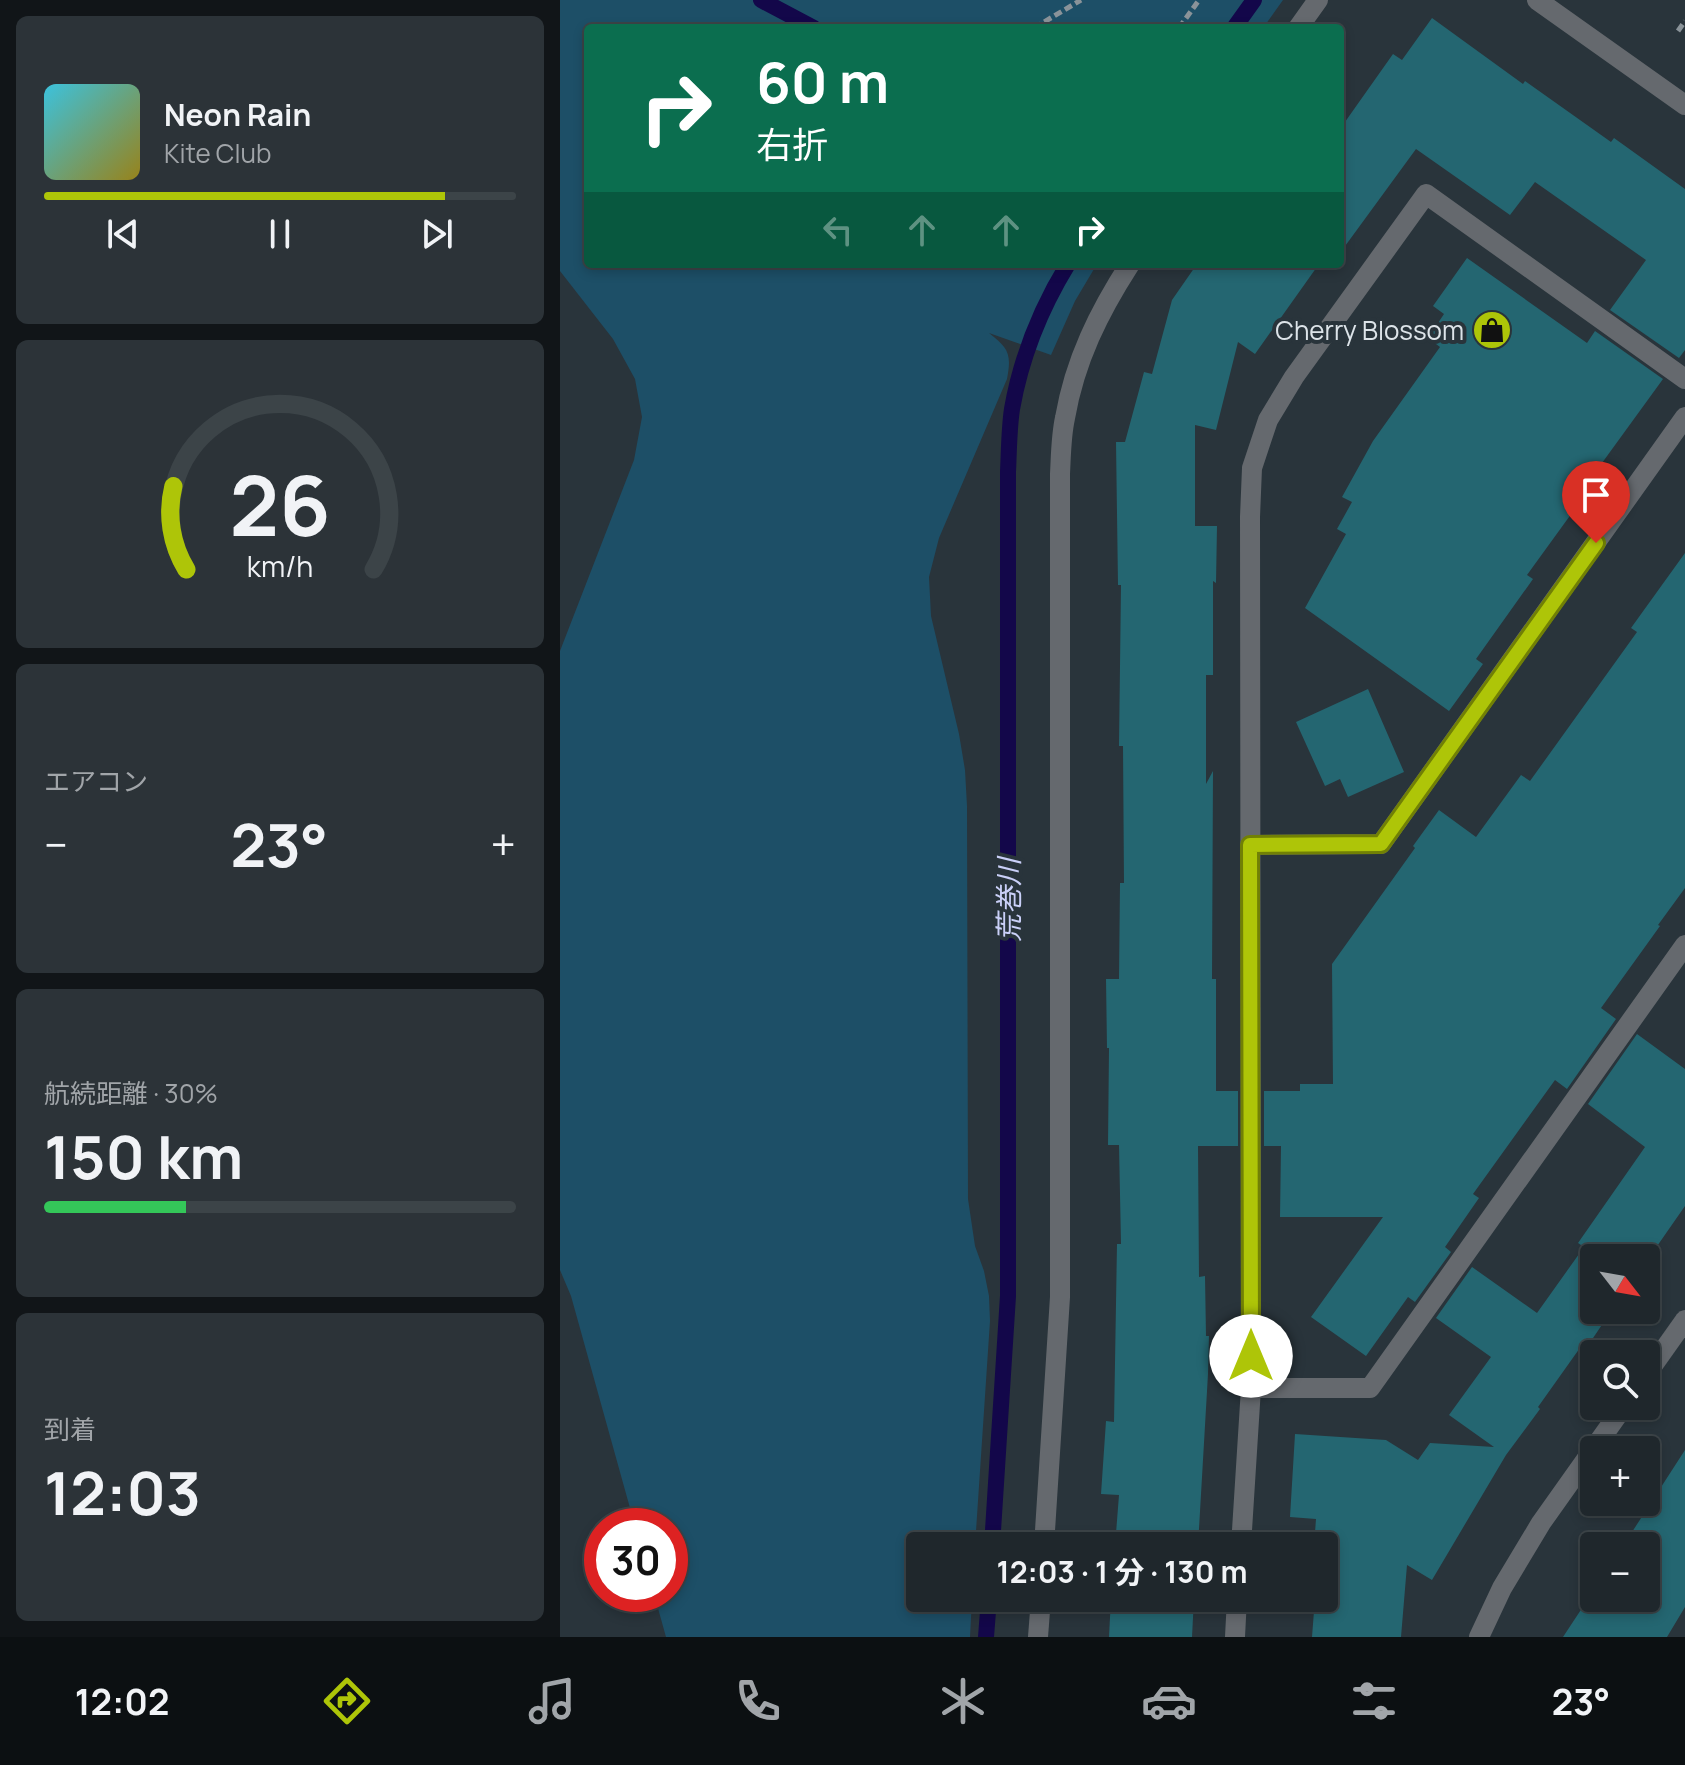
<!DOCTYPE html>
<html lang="ja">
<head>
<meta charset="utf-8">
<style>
  :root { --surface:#1f272c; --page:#2c3338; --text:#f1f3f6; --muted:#a1a5a9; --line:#3c4448; --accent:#aec508 }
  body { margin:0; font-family:Manrope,"Noto Sans JP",sans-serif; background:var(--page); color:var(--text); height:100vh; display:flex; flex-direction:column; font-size:30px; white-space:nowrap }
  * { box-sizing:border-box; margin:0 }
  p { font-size:26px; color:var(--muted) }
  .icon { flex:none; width:44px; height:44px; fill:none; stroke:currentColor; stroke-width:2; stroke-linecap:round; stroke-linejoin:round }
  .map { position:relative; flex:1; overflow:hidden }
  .drawer { display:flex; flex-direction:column; gap:16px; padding:16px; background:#111518; width:560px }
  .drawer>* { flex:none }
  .hud { position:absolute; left:24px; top:24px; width:760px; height:244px; border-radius:8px; box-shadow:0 4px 12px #0003,0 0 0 2px var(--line); background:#0b6e4f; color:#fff; overflow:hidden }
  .needle { width:52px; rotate:121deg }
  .buttons { position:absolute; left:1020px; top:1244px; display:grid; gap:16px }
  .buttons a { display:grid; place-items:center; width:80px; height:80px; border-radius:8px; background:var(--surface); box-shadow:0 4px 12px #0003,0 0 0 2px var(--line); font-size:40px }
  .speed { position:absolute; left:24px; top:1508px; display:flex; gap:16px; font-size:40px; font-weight:700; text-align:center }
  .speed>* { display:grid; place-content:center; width:104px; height:104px; border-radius:50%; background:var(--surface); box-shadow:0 4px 12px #0003,0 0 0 2px var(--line); line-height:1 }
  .speed .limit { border:12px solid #d22; background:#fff; color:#111 }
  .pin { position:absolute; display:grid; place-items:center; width:68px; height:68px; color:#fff; margin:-82px -34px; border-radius:50% 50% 50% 0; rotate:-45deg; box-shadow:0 0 8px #0007 }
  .pin .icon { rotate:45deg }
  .me { position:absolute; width:88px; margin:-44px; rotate:0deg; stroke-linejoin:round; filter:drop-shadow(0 0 6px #0008) }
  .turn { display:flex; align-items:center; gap:28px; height:168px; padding:0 40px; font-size:36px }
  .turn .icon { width:104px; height:104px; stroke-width:2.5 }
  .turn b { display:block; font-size:56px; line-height:68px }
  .lanes { display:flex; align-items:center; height:76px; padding:0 40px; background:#0003; justify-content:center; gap:40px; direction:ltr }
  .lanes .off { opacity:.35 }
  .big { font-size:60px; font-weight:700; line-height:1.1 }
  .drawer .card { flex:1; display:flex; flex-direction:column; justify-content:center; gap:12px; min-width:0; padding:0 28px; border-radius:12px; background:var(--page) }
  .drawer .dial { align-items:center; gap:0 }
  .dial svg { height:208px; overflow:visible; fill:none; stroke:var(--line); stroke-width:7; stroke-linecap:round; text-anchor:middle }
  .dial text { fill:var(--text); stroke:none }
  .song { display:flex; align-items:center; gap:24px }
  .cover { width:96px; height:96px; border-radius:12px; background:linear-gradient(135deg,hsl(190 70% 55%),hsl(50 70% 35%)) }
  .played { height:8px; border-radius:4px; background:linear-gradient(90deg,var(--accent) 85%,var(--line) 85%) }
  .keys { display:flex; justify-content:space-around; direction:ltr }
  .heat { display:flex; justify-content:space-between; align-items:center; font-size:44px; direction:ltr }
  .charge { height:12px; border-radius:6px; background:linear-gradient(90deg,#34c759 30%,var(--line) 0) }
  .trip { position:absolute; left:346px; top:1532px; width:432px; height:80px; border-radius:8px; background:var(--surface); box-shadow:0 4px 12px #0003,0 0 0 2px var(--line); font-weight:700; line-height:80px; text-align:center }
  .menu { display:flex; height:128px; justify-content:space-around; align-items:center; background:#0c1012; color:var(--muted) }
  .menu .icon { width:56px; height:56px }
  .menu .selected { color:var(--accent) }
  .menu b { font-size:36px; color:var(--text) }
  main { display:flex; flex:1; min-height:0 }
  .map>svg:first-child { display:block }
  .green { fill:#1d4f67 }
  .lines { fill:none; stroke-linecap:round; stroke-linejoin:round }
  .stream { stroke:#13074a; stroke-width:16 }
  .building { fill:#246671 }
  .path { stroke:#8a9399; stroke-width:5; stroke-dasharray:8 4; stroke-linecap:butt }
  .minor { stroke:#65696e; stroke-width:20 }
  .tertiary { stroke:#65696e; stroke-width:20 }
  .route-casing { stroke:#718005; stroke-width:20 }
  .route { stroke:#aec508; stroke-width:14 }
  .labels { text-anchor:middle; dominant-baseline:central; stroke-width:8; stroke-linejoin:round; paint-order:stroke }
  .poi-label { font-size:26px; fill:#dde4e9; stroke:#29343b; text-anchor:end }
  .water-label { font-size:28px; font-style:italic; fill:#cad0f8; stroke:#29343b }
</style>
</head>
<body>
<main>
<section class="drawer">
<div class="card">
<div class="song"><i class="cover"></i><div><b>Neon Rain</b><p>Kite Club</p></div></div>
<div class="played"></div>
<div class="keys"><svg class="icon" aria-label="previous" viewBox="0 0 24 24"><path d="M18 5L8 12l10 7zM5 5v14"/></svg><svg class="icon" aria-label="pause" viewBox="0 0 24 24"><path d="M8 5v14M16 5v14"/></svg><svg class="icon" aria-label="next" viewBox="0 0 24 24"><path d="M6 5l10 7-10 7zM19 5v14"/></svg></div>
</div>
<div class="card dial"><svg viewBox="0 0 100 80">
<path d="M14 69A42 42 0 1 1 86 69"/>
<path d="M14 69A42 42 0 0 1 9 37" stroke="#aec508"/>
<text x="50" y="56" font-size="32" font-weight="700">26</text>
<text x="50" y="72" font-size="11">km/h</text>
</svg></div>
<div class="card"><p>エアコン</p>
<div class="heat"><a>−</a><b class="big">23°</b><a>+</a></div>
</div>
<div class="card"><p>航続距離 · 30%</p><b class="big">150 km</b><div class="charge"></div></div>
<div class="card"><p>到着</p><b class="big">12:03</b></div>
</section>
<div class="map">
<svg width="1125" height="1637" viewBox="0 0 1125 1637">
  <rect width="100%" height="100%" fill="#29343b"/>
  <path class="green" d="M 0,0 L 723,0 L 703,28 L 28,28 L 28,264 L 537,264 L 515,301 L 491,355 L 429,333 C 448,348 452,353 447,379 L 379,538 L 369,577 L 371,616 L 399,734 L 405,770 L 407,806 L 408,1199 L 415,1246 L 424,1271 L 429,1296 L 430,1321 L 415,1546 L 360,1546 L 360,1598 L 412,1598 L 410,1637 L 106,1637 L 94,1594 L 110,1594 L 110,1526 L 75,1526 L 11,1296 L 0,1270 L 0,651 L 74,460 L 82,417 L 75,379 L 53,339 L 0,271 Z"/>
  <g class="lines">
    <g class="stream">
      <path d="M 201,0 L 254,28"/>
      <path d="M 674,28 L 694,0"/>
      <path d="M 432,1546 L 448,1296 L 448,472 C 449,451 449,429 452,409 C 461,358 481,308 508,264"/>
      <path d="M 426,1637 L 429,1598"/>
    </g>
  </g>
  <g class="building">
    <path d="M 872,18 L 963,84 L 965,81 L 1051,142 L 1054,138 L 1125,189 L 1125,350 L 1119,358 L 1050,310 L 1086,260 L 975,182 L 950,215 L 856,149 L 780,253 L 780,129 L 833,54 L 842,60 Z"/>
    <path d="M 907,258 L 1027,343 L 1035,331 L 1103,379 L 1034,474 L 1038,477 L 967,575 L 973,579 L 916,659 L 923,664 L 889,711 L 745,608 L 786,534 L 777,529 L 792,502 L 782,497 L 813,441 L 880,347 L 868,338 L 884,314 L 873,306 Z"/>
    <path d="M 637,264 L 759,264 L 695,354 L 678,342 L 656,430 L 635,425 L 635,526 L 657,526 L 656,583 L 653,581 L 653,675 L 646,675 L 646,784 L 653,771 L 652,979 L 656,979 L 656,1091 L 678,1091 L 678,1146 L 638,1146 L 639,1277 L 645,1276 L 646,1336 L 649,1336 L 648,1374 L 638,1546 L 555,1546 L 559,1495 L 541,1494 L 546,1421 L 554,1422 L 557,1244 L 561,1244 L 559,1145 L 548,1145 L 549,1048 L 547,1048 L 546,979 L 559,979 L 560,883 L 564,883 L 563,746 L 559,746 L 561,585 L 558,585 L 556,442 L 565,442 L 584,372 L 592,374 L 612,300 Z"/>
    <path d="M 1125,553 L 1125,888 L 1098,925 L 1100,926 L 1041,1008 L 1056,1019 L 1007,1089 L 995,1080 L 913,1194 L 919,1198 L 885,1247 L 891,1252 L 855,1302 L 848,1297 L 806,1356 L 751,1317 L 823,1217 L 720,1217 L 721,1146 L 704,1146 L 704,1091 L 740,1091 L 740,1084 L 773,1084 L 772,964 L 855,848 L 853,846 L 879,810 L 916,837 L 961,775 L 970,781 L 1077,632 L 1071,628 Z"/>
    <path d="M 808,689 L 844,772 L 788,797 L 780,779 L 765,786 L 736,722 Z"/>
    <path d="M 1077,1034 L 1125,1069 L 1125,1206 L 1086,1262 L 1086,1258 L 1034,1258 L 1034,1310 L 1052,1310 L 1031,1341 L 1027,1338 L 978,1407 L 980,1409 L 946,1455 L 872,1580 L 847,1565 L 841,1637 L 752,1637 L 755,1598 L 764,1598 L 764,1546 L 754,1546 L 756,1519 L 730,1517 L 735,1434 L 826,1440 L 858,1460 L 870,1443 L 934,1447 L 889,1415 L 931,1357 L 876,1318 L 912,1267 L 977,1313 L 1024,1247 L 1018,1243 L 1085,1147 L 1028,1104 Z"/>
    <path d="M 1125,1450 L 1125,1607 L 1107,1637 L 1003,1637 L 1034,1590 L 1034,1598 L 1086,1598 L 1086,1546 L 1063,1546 Z"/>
    <path d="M 551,1598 L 634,1598 L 632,1637 L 549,1637 Z"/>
  </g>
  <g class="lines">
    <g class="path">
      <path d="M 474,28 L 521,0"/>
      <path d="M 619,28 L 639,0"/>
      <path d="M 1118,31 L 1125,21"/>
    </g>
    <g class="minor">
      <path d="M 738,28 L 758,0"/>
      <path d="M 690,845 L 821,844 L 1125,417"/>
      <path d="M 691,1388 L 810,1388 L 1125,945"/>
      <path d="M 484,1546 L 500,1297 L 500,474 C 501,455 501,436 505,418 C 515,360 539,312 570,264"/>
      <path d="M 681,1546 L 691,1388 L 690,517 L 692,468 L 708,420 L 734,377 L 866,194 L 1125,379"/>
      <path d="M 478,1637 L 481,1598"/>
      <path d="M 675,1637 L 677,1598"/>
    </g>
    <g class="tertiary">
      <path d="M 977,0 L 1125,105"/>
      <path d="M 1086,1375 L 1125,1320"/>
      <path d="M 919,1637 L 942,1588 L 981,1523 L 1064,1406"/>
    </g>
  </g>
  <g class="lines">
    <defs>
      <path id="route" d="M 691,1356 L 690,845 L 821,844 L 1036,543"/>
    </defs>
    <use href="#route" class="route-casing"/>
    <use href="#route" class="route"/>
  </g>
  <defs>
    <symbol id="shop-disc" viewBox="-11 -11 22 22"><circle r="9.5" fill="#aec508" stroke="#29343b"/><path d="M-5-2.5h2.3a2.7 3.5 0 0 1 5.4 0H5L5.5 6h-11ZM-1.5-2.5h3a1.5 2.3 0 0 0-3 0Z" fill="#111"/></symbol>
  </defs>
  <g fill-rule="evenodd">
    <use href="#shop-disc" x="910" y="308" width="44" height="44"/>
  </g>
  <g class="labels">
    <g class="poi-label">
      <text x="904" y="330">Cherry Blossom</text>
    </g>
    <g class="water-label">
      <text transform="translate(448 900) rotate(-90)">荒巻川</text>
    </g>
  </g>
</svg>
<div class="buttons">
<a><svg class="needle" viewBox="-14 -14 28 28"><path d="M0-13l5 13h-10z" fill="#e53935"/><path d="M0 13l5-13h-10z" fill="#a1a5a9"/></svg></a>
<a><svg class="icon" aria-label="search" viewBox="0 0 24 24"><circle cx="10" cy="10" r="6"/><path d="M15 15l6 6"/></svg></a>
<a>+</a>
<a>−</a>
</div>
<div class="speed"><div class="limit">30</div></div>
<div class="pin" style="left:1036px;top:543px;background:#d93025"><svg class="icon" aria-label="arrive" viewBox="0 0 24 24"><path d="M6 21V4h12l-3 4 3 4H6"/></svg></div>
<svg class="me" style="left:691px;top:1356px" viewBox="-20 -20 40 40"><circle r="19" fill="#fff"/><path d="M0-13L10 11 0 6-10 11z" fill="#aec508"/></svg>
<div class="trip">12:03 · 1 分 · 130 m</div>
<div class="hud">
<div class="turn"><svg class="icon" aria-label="right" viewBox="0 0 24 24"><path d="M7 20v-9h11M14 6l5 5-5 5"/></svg><div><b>60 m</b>右折</div></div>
<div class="lanes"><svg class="icon off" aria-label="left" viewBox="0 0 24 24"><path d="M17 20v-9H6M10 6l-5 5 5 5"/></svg><svg class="icon off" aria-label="ahead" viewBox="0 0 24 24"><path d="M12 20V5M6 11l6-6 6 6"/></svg><svg class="icon off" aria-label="ahead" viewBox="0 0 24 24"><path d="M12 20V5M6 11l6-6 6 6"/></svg><svg class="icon" aria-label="right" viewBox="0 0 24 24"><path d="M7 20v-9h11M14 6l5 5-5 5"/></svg></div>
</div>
</div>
</main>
<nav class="menu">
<b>12:02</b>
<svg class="icon selected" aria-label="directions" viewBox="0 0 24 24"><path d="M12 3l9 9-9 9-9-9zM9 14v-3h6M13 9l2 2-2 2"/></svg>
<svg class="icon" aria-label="music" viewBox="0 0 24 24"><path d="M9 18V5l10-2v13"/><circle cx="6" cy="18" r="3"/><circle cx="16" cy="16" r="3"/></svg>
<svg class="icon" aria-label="phone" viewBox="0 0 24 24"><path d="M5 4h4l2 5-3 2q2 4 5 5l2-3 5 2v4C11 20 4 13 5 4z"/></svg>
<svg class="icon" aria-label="climate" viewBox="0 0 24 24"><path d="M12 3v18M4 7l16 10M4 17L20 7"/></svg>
<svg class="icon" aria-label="car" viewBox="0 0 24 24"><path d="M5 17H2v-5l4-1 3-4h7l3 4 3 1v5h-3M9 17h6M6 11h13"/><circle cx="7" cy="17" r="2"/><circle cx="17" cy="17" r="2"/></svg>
<svg class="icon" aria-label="filters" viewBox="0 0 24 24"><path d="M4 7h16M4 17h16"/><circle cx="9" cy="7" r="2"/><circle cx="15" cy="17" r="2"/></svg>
<b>23°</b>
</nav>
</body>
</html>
